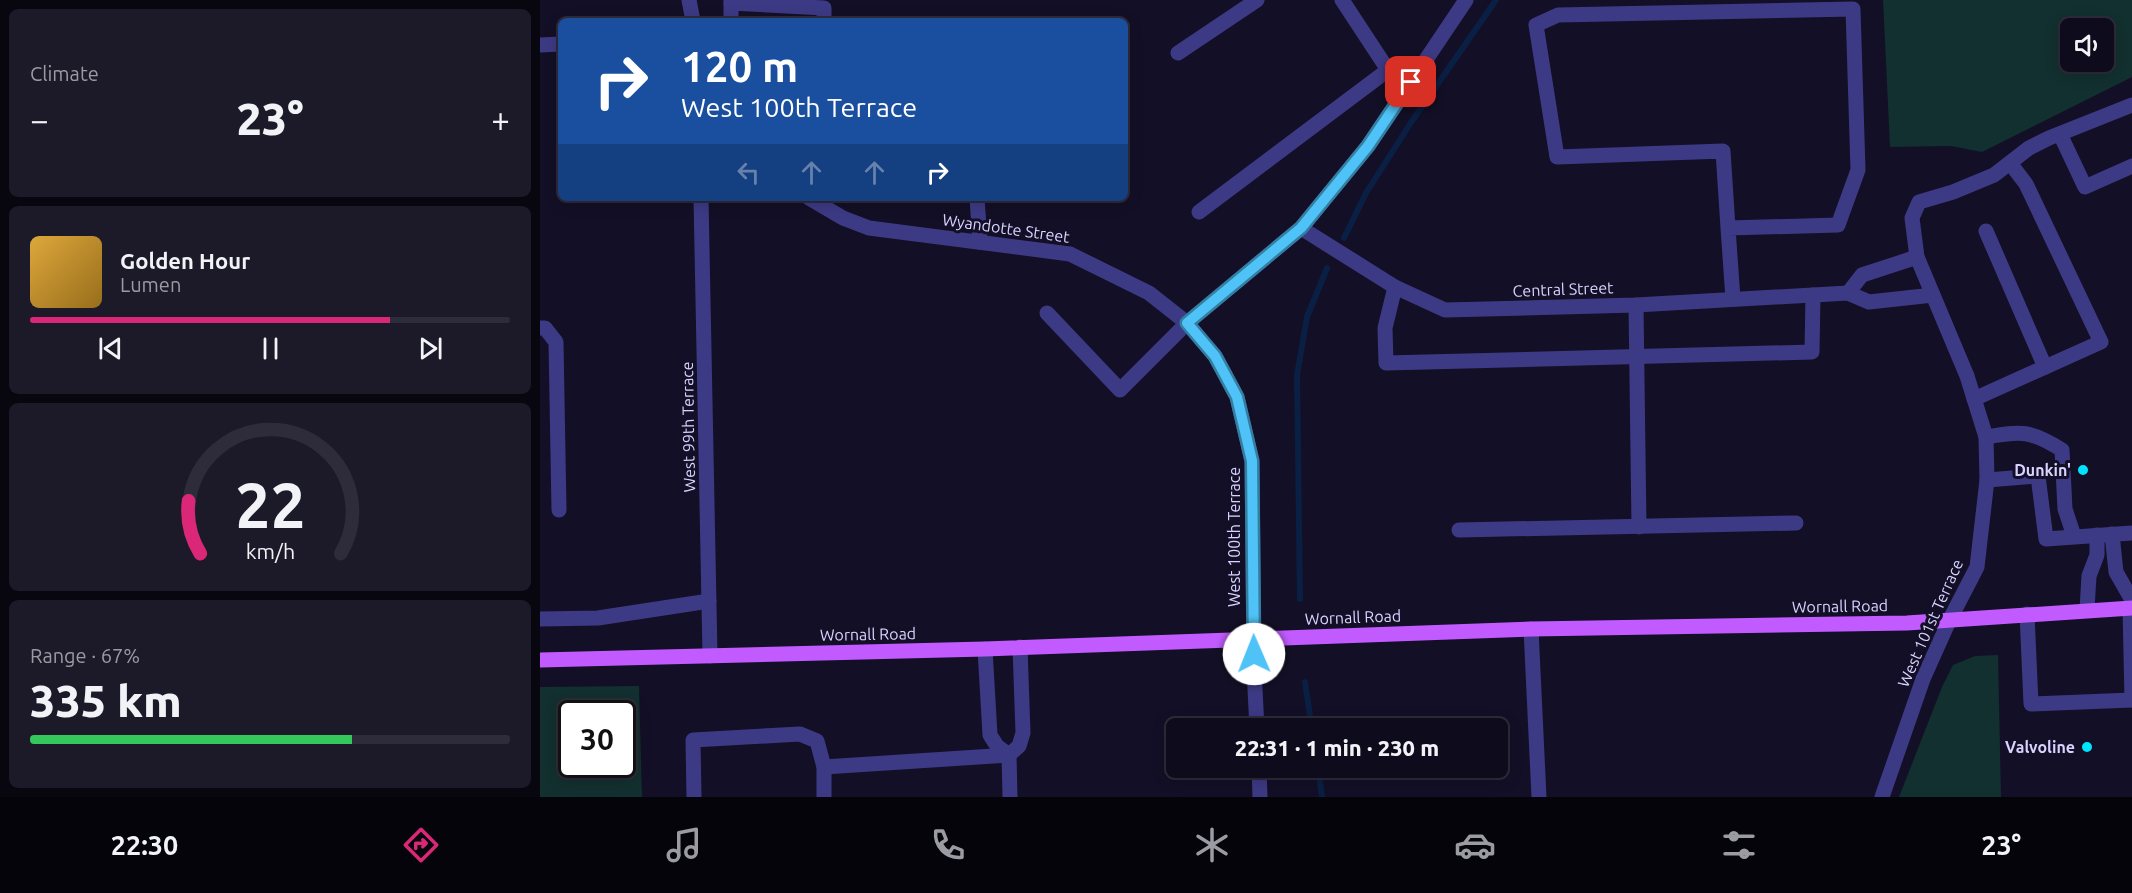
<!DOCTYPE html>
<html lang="en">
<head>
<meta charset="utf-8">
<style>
  :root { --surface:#0e0b1c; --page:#1c1929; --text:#f1f3f6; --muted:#9b9ba3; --line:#2e2b3b; --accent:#db2777 }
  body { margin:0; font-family:Ubuntu,sans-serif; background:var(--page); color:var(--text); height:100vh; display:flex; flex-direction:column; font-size:22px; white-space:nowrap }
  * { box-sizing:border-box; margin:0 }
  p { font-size:20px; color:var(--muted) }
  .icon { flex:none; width:33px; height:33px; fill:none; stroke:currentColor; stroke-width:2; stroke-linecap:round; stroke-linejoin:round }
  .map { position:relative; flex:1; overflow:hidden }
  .panel { display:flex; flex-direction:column; gap:9px; padding:9px; background:#08060f; width:540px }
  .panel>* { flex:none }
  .banner { position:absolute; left:18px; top:18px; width:570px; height:183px; border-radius:9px; box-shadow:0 3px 15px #0003,0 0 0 2px var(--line); background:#1a4fa0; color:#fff; overflow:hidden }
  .fabs { position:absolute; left:1520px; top:18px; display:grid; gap:12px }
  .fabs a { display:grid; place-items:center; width:54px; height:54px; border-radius:9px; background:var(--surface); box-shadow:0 3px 15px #0003,0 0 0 2px var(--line); font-size:30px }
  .speed { position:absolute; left:18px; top:700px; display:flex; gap:12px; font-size:30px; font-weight:700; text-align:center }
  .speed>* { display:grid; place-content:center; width:78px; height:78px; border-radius:50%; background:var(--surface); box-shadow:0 3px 15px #0003,0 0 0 2px var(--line); line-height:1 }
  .speed .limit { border:3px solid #111; border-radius:9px; background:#fff; color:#111 }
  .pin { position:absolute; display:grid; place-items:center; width:51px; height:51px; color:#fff; margin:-26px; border-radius:12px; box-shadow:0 3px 9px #0006 }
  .me { position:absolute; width:66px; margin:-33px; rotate:359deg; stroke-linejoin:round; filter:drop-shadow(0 0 4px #0008) }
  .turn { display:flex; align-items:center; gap:21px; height:126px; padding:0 24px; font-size:27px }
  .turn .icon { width:78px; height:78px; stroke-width:2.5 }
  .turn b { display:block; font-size:42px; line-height:51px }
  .lanes { display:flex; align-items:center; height:57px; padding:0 24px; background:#0003; justify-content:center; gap:30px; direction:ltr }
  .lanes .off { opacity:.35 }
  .big { font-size:45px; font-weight:800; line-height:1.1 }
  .panel .widget { flex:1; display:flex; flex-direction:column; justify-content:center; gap:9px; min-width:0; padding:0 21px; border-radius:9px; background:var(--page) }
  .panel .dial { align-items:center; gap:0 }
  .dial svg { height:156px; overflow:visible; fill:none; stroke:var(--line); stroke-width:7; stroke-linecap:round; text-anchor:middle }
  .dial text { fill:var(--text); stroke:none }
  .song { display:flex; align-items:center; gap:18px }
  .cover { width:72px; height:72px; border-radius:9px; background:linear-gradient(135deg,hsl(40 70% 55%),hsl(40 70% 35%)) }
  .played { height:6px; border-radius:3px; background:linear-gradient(90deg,var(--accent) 75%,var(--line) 75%) }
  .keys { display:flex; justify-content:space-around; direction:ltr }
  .heat { display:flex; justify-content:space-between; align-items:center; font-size:33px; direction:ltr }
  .charge { height:9px; border-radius:4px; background:linear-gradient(90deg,#34c759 67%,var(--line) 0) }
  .trip { position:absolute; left:626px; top:718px; width:342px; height:60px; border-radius:9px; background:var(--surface); box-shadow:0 3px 15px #0003,0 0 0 2px var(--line); font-weight:800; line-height:60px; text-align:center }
  .menu { display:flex; height:96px; justify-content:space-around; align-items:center; background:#06040b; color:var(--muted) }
  .menu .icon { width:42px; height:42px }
  .menu .current { color:var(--accent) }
  .menu b { font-size:27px; color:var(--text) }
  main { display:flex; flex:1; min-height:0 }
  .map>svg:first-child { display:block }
  .green { fill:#12302f; fill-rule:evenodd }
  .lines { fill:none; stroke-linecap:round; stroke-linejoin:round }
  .stream { stroke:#0a1f44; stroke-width:6 }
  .minor { stroke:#3d3a85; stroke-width:15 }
  .major { stroke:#c25bff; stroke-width:15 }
  .route-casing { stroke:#337fa1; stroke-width:15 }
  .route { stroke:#4fc3f7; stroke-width:10 }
  .poi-dot { fill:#00e5ff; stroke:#130f26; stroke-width:2 }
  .labels { text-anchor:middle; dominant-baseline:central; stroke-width:6; stroke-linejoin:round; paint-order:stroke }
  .street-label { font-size:16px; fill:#d9d4ff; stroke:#130f26 }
  .poi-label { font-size:16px; font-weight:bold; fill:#d9d4ff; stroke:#130f26; text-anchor:end }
</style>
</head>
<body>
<main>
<section class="panel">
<div class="widget"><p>Climate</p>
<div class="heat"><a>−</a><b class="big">23°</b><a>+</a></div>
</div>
<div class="widget">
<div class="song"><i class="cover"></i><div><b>Golden Hour</b><p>Lumen</p></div></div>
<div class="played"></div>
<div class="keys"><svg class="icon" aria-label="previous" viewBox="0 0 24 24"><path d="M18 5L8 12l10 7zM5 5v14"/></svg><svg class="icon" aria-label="pause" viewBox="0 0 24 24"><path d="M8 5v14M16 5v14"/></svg><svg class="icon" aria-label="next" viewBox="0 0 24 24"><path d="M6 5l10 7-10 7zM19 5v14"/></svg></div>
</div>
<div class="widget dial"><svg viewBox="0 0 100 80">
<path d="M14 69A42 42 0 1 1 86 69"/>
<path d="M14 69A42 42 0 0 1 8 42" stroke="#db2777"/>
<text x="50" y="56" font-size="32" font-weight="700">22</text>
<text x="50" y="72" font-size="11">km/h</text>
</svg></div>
<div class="widget"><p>Range · 67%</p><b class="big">335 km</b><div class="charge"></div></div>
</section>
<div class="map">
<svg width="1592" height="797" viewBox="0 0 1592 797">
  <rect width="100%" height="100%" fill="#130f26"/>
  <g class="green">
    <path d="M 1343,0 L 1592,0 L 1592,77 L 1442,152 L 1411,146 L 1350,147 ZM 1563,28 L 1563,62 L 1530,62 L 1530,28 Z"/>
    <path d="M 1458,655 L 1461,797 L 1359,797 L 1402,687 L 1413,665 L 1435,656 Z"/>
    <path d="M 99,686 L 102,797 L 0,797 L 0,687 ZM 32,714 L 82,714 L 82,765 L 32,765 Z"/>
  </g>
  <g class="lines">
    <g class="stream">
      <path d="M 804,238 L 826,193 L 870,124 L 956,0"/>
      <path d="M 760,599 L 757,375 L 767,317 L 787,268"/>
      <path d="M 765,682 L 772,729"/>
      <path d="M 778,768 L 782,797"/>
    </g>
    <g class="minor">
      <path d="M 149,0 L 153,21"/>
      <path d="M 191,0 L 191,21"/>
      <path d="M 802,0 L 848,70 L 871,82"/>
      <path d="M 191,3 L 284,8 L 284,21"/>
      <path d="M 0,45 L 21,44"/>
      <path d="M 638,53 L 717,0"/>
      <path d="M 1520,134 L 1545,187 L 1592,166"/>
      <path d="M 161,198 L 170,656"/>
      <path d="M 269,198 L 303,218 L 329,228 L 530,254 L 609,293 L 647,323 L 675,356 L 697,397 L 712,461 L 714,669 L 717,729"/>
      <path d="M 437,198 L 440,242"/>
      <path d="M 659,212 L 848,70"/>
      <path d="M 761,228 L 855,287 L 905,310 L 1096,305 L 1308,293 L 1329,302 L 1393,295"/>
      <path d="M 1188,228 L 1183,151 L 1017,157 L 996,25 L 1018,15 L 1313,9 L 1318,170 L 1298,225 L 1188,228 L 1193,299"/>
      <path d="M 1446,231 L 1505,367"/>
      <path d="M 855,287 L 845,328 L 846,363 L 1272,352 L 1273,295"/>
      <path d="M 1308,293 L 1322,275 L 1377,257"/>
      <path d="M 1096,305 L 1099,527"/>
      <path d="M 507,313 L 580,390 L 647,323 L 761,228 L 828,146 L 926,0"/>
      <path d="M 0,328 L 5,328 L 16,342 L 19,510"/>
      <path d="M 1434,399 L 1561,342 L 1486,184 L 1470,163"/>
      <path d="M 1446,437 C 1481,431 1491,430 1522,450 L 1525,509 L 1534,536"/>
      <path d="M 1447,480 L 1498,476 L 1506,539 L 1592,533"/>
      <path d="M 919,530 L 1256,523"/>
      <path d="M 1572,534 L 1576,572 L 1592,600"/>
      <path d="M 1590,608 L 1592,700"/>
      <path d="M 1547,609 L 1549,576 L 1557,555 L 1557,535"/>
      <path d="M 1487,614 L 1491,704 L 1592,700"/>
      <path d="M 0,619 L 58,618 L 169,601"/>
      <path d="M 991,629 L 999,797"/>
      <path d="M 445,649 L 450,735 L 457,746 L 469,755"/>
      <path d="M 469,755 L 470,797"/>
      <path d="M 284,767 L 469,755 L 479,746 L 483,733 L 480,647"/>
      <path d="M 719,768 L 720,797"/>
      <path d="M 154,797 L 153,740 L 260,734 L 277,741 L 284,767 L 284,797"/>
      <path d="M 1342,797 L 1383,679 L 1409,621 L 1437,567 L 1447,480 L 1446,437 L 1427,376 L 1377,257 L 1372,218 L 1379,202 L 1413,192 L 1454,175 L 1489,148 L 1509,138 L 1592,105"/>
    </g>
    <path class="major" d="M 0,660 L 445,649 L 991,629 L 1367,623 L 1592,608"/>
  </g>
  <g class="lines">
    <defs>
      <path id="route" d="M 714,654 L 712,461 L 697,397 L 675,356 L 647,323 L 761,228 L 828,146 L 871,82"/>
    </defs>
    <use href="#route" class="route-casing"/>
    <use href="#route" class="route"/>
  </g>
  <g class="poi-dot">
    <circle cx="1543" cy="470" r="6"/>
    <circle cx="1547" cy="747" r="6"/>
  </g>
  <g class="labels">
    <g class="street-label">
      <text transform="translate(466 228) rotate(8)">Wyandotte Street</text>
      <text transform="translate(1023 289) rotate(-2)">Central Street</text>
      <text transform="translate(148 427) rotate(-91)">West 99th Terrace</text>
      <text transform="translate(694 537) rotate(-90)">West 100th Terrace</text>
      <text transform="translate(1300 606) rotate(-1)">Wornall Road</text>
      <text transform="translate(813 617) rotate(-2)">Wornall Road</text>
      <text transform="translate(1390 623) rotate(-66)">West 101st Terrace</text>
      <text transform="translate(328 634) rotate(-1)">Wornall Road</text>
    </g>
    <g class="poi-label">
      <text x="1531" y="470">Dunkin'</text>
      <text x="1535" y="747">Valvoline</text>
    </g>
  </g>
</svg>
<div class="fabs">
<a><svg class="icon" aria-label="sound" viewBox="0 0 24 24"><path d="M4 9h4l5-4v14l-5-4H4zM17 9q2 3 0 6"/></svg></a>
</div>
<div class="speed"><div class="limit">30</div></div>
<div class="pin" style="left:871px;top:82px;background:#d93025"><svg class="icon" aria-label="arrive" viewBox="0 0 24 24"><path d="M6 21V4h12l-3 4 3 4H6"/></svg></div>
<svg class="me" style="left:714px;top:654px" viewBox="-20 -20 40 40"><circle r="19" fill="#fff"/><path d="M0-13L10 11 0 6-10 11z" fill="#4fc3f7"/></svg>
<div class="trip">22:31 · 1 min · 230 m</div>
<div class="banner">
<div class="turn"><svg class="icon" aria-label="right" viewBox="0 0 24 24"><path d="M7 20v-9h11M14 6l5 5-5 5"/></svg><div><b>120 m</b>West 100th Terrace</div></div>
<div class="lanes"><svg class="icon off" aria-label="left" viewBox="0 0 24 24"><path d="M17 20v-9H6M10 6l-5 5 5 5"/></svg><svg class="icon off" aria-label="ahead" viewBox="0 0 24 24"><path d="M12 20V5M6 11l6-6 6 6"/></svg><svg class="icon off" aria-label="ahead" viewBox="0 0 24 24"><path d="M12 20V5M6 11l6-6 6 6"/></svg><svg class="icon" aria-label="right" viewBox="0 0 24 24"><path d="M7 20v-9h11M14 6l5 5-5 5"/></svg></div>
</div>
</div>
</main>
<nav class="menu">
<b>22:30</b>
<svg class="icon current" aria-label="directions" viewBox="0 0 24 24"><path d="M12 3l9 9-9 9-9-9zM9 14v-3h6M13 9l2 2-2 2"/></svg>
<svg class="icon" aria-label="music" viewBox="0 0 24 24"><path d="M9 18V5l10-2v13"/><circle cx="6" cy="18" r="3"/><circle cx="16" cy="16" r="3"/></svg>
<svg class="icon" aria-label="phone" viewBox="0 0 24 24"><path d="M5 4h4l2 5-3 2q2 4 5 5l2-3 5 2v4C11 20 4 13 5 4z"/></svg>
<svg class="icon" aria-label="climate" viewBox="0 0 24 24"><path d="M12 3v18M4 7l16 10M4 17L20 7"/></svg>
<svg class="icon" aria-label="car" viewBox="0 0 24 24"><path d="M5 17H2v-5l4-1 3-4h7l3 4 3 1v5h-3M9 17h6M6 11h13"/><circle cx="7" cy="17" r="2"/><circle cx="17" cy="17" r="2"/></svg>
<svg class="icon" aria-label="filters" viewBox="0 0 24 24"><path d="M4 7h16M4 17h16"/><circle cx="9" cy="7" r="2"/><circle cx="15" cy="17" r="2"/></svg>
<b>23°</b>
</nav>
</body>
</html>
